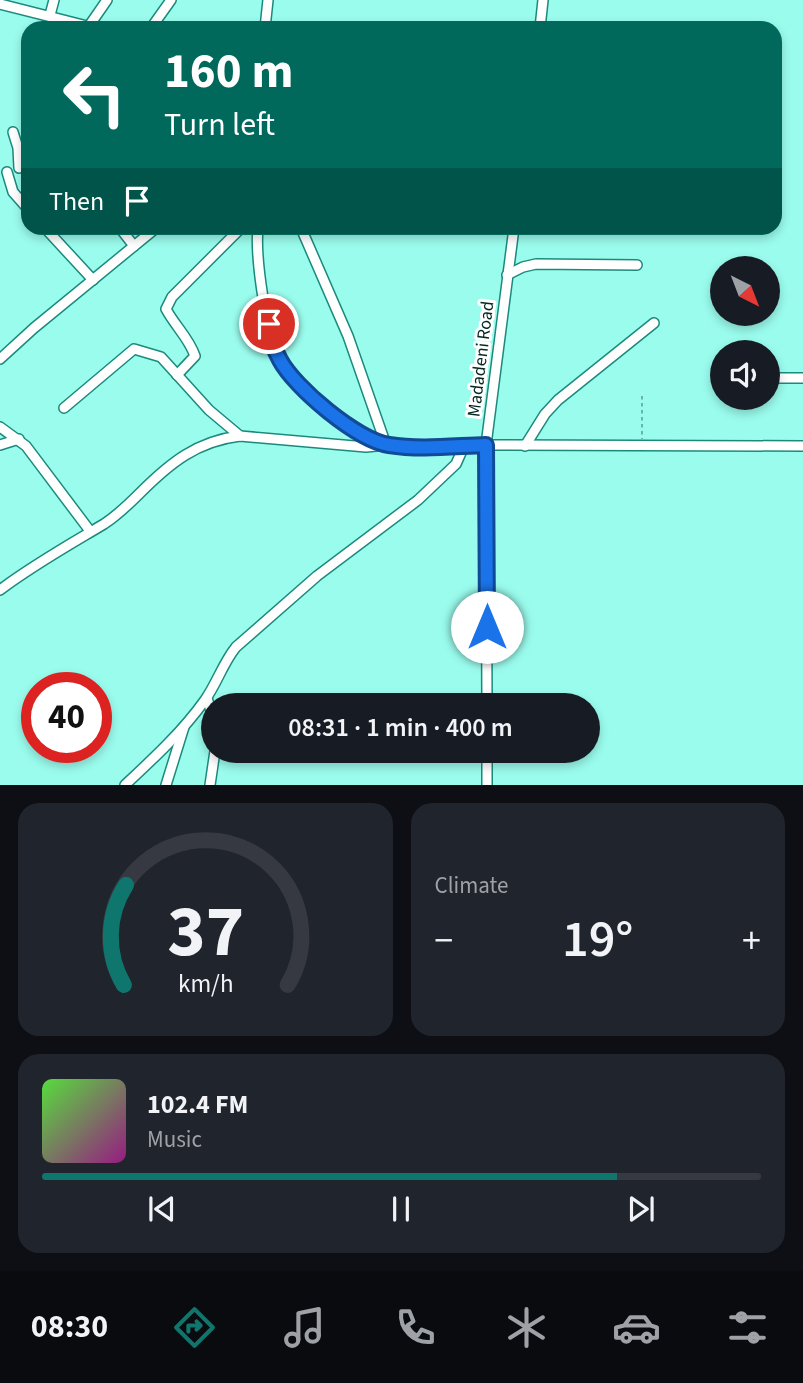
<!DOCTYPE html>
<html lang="en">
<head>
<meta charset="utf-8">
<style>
  :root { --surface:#171b24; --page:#20242c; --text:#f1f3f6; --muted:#9ea1a6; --line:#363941; --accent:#0f766e }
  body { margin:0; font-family:"Source Sans 3",sans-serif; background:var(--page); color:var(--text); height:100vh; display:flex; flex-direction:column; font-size:26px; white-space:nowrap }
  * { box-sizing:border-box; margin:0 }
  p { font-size:23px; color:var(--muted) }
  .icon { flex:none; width:38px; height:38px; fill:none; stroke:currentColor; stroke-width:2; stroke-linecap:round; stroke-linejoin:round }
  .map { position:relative; height:785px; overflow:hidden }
  .details { display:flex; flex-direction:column; gap:18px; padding:18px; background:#0d0f14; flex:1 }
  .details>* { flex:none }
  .hud { position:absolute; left:21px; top:21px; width:761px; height:214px; border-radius:21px; box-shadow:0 4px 10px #0003; background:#00695c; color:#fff; overflow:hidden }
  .needle { width:46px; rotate:138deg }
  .tools { position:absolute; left:710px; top:256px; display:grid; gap:14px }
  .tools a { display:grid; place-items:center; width:70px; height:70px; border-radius:50%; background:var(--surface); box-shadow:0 4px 10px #0003; font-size:35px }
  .speed { position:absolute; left:21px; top:672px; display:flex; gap:14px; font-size:35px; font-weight:700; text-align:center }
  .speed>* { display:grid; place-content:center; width:91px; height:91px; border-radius:50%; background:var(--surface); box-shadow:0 4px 10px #0003; line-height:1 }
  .speed .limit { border:10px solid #d22; background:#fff; color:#111 }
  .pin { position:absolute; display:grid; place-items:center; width:60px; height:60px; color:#fff; margin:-30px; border:4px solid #fff; border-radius:50%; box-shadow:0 2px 7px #0007 }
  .me { position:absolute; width:77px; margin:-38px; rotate:0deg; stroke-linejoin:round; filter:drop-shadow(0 0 5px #0008) }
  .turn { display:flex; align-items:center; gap:24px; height:147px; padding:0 28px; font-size:32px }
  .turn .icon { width:91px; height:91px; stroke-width:2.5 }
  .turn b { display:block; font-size:49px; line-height:60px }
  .then { display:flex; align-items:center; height:66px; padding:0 28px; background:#0003; gap:14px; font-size:26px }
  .big { font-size:52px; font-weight:600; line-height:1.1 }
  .details .tile { flex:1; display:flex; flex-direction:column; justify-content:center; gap:10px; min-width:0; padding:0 24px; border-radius:21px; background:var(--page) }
  .details .dial { align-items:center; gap:0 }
  .dial svg { height:182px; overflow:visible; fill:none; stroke:var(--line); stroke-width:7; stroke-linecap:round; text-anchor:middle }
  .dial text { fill:var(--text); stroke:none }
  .song { display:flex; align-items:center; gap:21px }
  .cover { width:84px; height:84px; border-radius:10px; background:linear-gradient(135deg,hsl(110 70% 55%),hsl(310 70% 35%)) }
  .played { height:7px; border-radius:4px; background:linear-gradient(90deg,var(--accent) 80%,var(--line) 80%) }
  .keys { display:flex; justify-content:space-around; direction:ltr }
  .heat { display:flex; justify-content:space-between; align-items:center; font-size:38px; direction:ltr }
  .details .tiles { flex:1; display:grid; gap:18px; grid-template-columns:1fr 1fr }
  .tile:last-child { grid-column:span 2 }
  .trip { position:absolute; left:201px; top:693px; width:399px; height:70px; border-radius:35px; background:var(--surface); box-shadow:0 4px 10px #0003; font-weight:600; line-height:70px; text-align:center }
  .tab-bar { display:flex; height:112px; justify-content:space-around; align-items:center; background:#090b0e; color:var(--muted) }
  .tab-bar .icon { width:49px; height:49px }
  .tab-bar .selected { color:var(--accent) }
  .tab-bar b { font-size:32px; color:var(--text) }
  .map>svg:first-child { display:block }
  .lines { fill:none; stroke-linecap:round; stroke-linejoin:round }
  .minor-casing { stroke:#1b8a7d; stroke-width:12 }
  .path { stroke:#69b5a9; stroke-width:2; stroke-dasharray:3.5 3.5; stroke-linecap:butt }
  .minor { stroke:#fff; stroke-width:9 }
  .route-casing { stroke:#114b97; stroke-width:18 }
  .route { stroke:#1a73e8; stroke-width:12 }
  .labels { text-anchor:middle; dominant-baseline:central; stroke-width:6; stroke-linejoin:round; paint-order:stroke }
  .street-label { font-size:18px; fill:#062722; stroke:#fff }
</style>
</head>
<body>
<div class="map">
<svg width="803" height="785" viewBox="0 0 803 785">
  <rect width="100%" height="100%" fill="#9afced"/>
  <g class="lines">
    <defs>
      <g id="minor">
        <path d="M 0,4 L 95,28"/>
        <path d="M 50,15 L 54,0"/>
        <path d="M 89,26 L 107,0"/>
        <path d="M 151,28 L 171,0"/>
        <path d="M 265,28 L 268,0"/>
        <path d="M 540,28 L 543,0"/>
        <path d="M 13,132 L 18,148 L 19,168"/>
        <path d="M 7,172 L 13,192 L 28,209"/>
        <path d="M 45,228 L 93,280"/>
        <path d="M 120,228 L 134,246"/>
        <path d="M 258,228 C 255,256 266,336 280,360 C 292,381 342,426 364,437 C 370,440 377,442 384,444"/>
        <path d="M 301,228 L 348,336 L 386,445"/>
        <path d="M 507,275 L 523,267 L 536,264 L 637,265"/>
        <path d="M 0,359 L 34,328 L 156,228"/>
        <path d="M 177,375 L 195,356 C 189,338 175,326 166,309 L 172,297 L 241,228"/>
        <path d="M 768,378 L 803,378"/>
        <path d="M 64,408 L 134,349 L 161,357 L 209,410 L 240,436"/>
        <path d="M 0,427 L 26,446 L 90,531"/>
        <path d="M 0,445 L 19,439"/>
        <path d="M 525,446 L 545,414 L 558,400 L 654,323"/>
        <path d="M 0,590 C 33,565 69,545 104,524 C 118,515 129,504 140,493 C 170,463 197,441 240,436 L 366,447 L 386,445 L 416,447 L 486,445 L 803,446"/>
        <path d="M 207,698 L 214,721"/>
        <path d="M 487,705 L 486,445 L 514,228"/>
        <path d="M 125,785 C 154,758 183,731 205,700 C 217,683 223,663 236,647 L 317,576 L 418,500 L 456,464 L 464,446"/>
        <path d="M 166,785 L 184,727"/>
        <path d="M 210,785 L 215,751"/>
        <path d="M 487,785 L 487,751"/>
      </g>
    </defs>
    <use href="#minor" class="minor-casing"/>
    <path class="path" d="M 642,396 L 642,439"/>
    <use href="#minor" class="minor"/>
  </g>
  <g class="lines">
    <defs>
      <path id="route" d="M 269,324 C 271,337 273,348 280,360 C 295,388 357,440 389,445 C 420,450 454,446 486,445 L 487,627"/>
    </defs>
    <use href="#route" class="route-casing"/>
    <use href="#route" class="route"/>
  </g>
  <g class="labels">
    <g class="street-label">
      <text transform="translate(481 359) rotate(-83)">Madadeni Road</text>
    </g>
  </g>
</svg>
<div class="tools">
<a><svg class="needle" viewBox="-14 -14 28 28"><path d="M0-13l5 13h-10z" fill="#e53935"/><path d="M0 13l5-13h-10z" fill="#9ea1a6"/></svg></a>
<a><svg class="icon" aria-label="sound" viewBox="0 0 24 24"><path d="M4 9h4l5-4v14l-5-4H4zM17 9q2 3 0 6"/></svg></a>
</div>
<div class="speed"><div class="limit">40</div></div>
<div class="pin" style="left:269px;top:324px;background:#d93025"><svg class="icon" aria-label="arrive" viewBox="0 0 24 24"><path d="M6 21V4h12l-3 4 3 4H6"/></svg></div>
<svg class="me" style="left:487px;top:627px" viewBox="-20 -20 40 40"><circle r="19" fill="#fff"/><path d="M0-13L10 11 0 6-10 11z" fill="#1a73e8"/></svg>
<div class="trip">08:31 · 1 min · 400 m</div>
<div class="hud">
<div class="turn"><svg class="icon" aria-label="left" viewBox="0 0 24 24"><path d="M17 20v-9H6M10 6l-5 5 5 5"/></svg><div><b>160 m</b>Turn left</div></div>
<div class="then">Then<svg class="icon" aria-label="arrive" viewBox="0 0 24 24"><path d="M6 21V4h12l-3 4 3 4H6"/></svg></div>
</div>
</div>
<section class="details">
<div class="tiles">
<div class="tile dial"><svg viewBox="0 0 100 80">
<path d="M14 69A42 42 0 1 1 86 69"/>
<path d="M14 69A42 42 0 0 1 15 25" stroke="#0f766e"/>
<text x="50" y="56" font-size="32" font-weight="700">37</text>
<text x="50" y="72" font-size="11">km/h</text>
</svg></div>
<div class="tile"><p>Climate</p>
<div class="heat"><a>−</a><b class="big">19°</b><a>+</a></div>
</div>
<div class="tile">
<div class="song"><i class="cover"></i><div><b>102.4 FM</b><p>Music</p></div></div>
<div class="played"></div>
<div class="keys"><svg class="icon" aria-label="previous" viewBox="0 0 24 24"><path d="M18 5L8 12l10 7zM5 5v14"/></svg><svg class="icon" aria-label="pause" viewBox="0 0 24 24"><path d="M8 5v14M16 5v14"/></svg><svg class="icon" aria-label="next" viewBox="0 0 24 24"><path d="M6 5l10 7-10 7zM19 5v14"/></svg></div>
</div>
</div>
</section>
<nav class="tab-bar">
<b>08:30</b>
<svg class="icon selected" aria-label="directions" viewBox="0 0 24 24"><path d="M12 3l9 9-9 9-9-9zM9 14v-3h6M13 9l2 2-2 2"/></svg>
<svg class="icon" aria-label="music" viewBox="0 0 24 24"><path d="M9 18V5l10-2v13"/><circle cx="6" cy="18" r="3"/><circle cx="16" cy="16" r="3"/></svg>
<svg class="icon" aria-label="phone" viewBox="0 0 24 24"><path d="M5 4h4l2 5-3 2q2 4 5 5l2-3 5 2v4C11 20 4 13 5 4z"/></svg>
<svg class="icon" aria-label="climate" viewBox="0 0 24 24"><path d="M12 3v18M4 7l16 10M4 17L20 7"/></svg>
<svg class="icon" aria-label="car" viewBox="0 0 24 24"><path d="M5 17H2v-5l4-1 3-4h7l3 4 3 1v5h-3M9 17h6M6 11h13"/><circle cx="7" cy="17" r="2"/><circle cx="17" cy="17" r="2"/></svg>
<svg class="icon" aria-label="filters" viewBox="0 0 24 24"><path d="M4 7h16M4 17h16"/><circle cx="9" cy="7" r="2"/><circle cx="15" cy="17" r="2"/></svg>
</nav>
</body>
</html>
